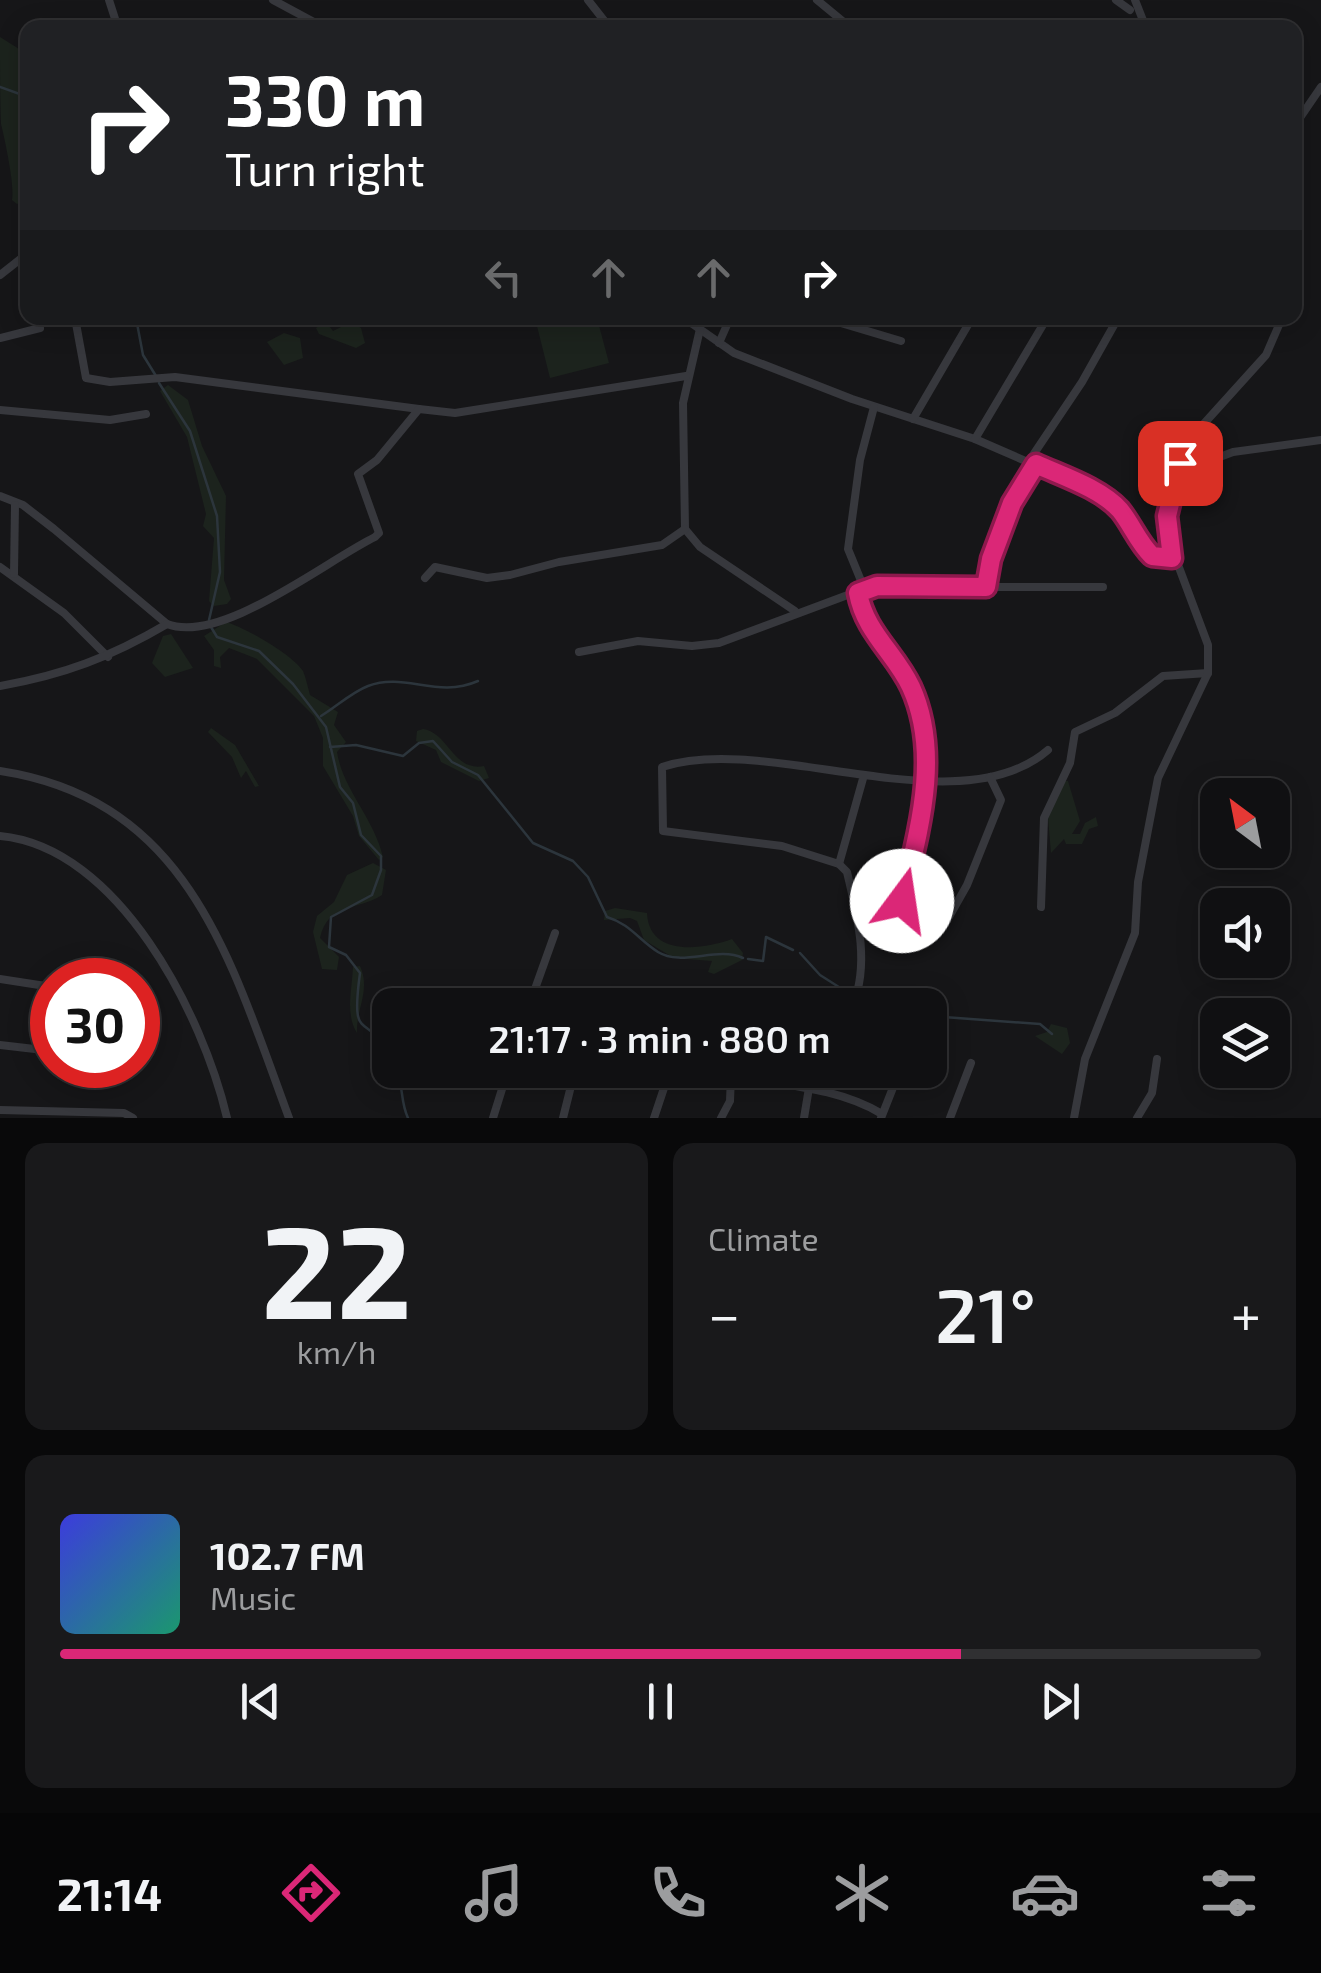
<!DOCTYPE html>
<html lang="en">
<head>
<meta charset="utf-8">
<style>
  :root { --surface:#101012; --page:#19191b; --text:#f1f3f6; --muted:#9c9d9f; --line:#303032; --accent:#db2777 }
  body { margin:0; font-family:"Exo 2",sans-serif; background:var(--page); color:var(--text); height:100vh; display:flex; flex-direction:column; font-size:38px; white-space:nowrap }
  * { box-sizing:border-box; margin:0 }
  p { font-size:32px; color:var(--muted) }
  .icon { flex:none; width:55px; height:55px; fill:none; stroke:currentColor; stroke-width:2; stroke-linecap:round; stroke-linejoin:round }
  .map { position:relative; height:1118px; overflow:hidden }
  .details { display:flex; flex-direction:column; gap:25px; padding:25px; background:#09090a; flex:1 }
  .details>* { flex:none }
  .top-card { position:absolute; left:20px; top:20px; width:1282px; height:305px; border-radius:20px; box-shadow:0 5px 25px #0003,0 0 0 2px var(--line); background:#202124; color:#fff; overflow:hidden }
  .needle { width:65px; rotate:328deg }
  .tools { position:absolute; left:1200px; top:778px; display:grid; gap:20px }
  .tools a { display:grid; place-items:center; width:90px; height:90px; border-radius:20px; background:var(--surface); box-shadow:0 5px 25px #0003,0 0 0 2px var(--line); font-size:50px }
  .speed { position:absolute; left:30px; top:958px; display:flex; gap:20px; font-size:50px; font-weight:700; text-align:center }
  .speed>* { display:grid; place-content:center; width:130px; height:130px; border-radius:50%; background:var(--surface); box-shadow:0 5px 25px #0003,0 0 0 2px var(--line); line-height:1 }
  .speed .limit { border:15px solid #d22; background:#fff; color:#111 }
  .pin { position:absolute; display:grid; place-items:center; width:85px; height:85px; color:#fff; margin:-42px; border-radius:20px; box-shadow:0 5px 15px #0006 }
  .me { position:absolute; width:110px; margin:-55px; rotate:14deg; stroke-linejoin:round; filter:drop-shadow(0 0 8px #0008) }
  .turn { display:flex; align-items:center; gap:35px; height:210px; padding:0 40px; font-size:45px }
  .turn .icon { width:130px; height:130px; stroke-width:2.5 }
  .turn b { display:block; font-size:70px; line-height:85px }
  .lanes { display:flex; align-items:center; height:95px; padding:0 40px; background:#0003; justify-content:center; gap:50px; direction:ltr }
  .lanes .off { opacity:.35 }
  .big { font-size:75px; font-weight:600; line-height:1.1 }
  .details .card { flex:1; display:flex; flex-direction:column; justify-content:center; gap:15px; min-width:0; padding:0 35px; border-radius:20px; background:var(--page) }
  .details .dial { align-items:center; gap:0 }
  .dial b { font-size:130px; line-height:1 }
  .song { display:flex; align-items:center; gap:30px }
  .cover { width:120px; height:120px; border-radius:15px; background:linear-gradient(135deg,hsl(240 70% 55%),hsl(160 70% 35%)) }
  .played { height:10px; border-radius:5px; background:linear-gradient(90deg,var(--accent) 75%,var(--line) 75%) }
  .keys { display:flex; justify-content:space-around; direction:ltr }
  .heat { display:flex; justify-content:space-between; align-items:center; font-size:55px; direction:ltr }
  .details .tiles { flex:1; display:grid; gap:25px; grid-template-columns:1fr 1fr }
  .card:last-child { grid-column:span 2 }
  .trip { position:absolute; left:372px; top:988px; width:575px; height:100px; border-radius:20px; background:var(--surface); box-shadow:0 5px 25px #0003,0 0 0 2px var(--line); font-weight:600; line-height:100px; text-align:center }
  .dock { display:flex; height:160px; justify-content:space-around; align-items:center; background:#060607; color:var(--muted) }
  .dock .icon { width:70px; height:70px }
  .dock .active { color:var(--accent) }
  .dock b { font-size:45px; color:var(--text) }
  .map>svg:first-child { display:block }
  .green { fill:#1c231d }
  .lines { fill:none; stroke-linecap:round; stroke-linejoin:round }
  .stream { stroke:#2c353c; stroke-width:2.5 }
  .minor { stroke:#37383d; stroke-width:8 }
  .route-casing { stroke:#8e194d; stroke-width:25 }
  .route { stroke:#db2777; stroke-width:18 }
</style>
</head>
<body>
<div class="map">
<svg width="1321" height="1118" viewBox="0 0 1321 1118">
  <rect width="100%" height="100%" fill="#161618"/>
  <g class="green">
    <path d="M 0,37 L 27,54 L 27,200 L 17,204 L 12,200 C 15,187 5,140 1,124 C 0,98 0,64 0,37 Z"/>
    <path d="M 535,318 L 597,318 L 609,363 L 550,378 Z"/>
    <path d="M 326,322 L 333,331 L 351,322 L 361,328 L 365,343 L 356,348 L 319,334 L 316,328 Z"/>
    <path d="M 284,333 L 300,338 L 303,358 L 284,365 L 267,342 Z"/>
    <path d="M 168,385 L 188,400 L 202,446 L 226,496 L 224,580 L 231,599 L 227,604 L 214,606 L 209,601 L 214,538 L 203,526 L 206,514 L 187,437 L 160,391 Z"/>
    <path d="M 226,622 C 244,627 292,654 303,671 C 306,678 308,688 310,695 L 338,712 L 334,725 L 346,742 L 337,752 C 343,790 374,818 383,857 L 379,860 L 359,836 L 353,816 L 323,766 L 323,738 L 314,716 L 257,659 L 229,648 L 220,657 L 221,668 L 214,666 L 214,650 L 204,636 Z"/>
    <path d="M 171,634 L 193,668 L 165,677 L 152,663 L 163,636 Z"/>
    <path d="M 211,728 L 235,745 L 259,786 L 255,787 L 246,771 L 241,778 L 232,757 L 208,732 Z"/>
    <path d="M 423,729 C 449,733 453,772 484,766 L 489,778 L 479,781 L 441,762 L 436,750 L 416,741 L 417,731 Z"/>
    <path d="M 1064,781 L 1068,781 L 1080,821 L 1072,834 L 1080,834 L 1085,823 L 1096,817 L 1098,826 L 1089,829 L 1082,844 L 1066,844 L 1064,839 L 1051,853 L 1048,818 Z"/>
    <path d="M 373,863 L 386,870 L 382,895 C 358,911 328,902 320,938 L 339,957 L 337,970 L 322,969 L 313,932 L 317,916 L 334,902 L 347,875 Z"/>
    <path d="M 615,908 L 647,913 C 649,957 702,950 732,939 L 743,953 L 742,960 L 714,974 L 708,972 L 712,961 L 674,958 L 644,940 L 637,921 L 630,918 L 604,920 L 605,911 Z"/>
    <path d="M 360,966 C 371,990 356,1009 357,1033 C 345,1014 352,990 353,967 Z"/>
    <path d="M 1051,1024 L 1067,1028 L 1070,1043 L 1062,1054 L 1035,1036 L 1047,1032 Z"/>
  </g>
  <g class="lines">
    <g class="stream">
      <path d="M 0,87 L 28,97"/>
      <path d="M 136,318 L 143,355 L 156,376"/>
      <path d="M 159,383 L 190,431 L 217,516 L 220,572 L 209,620"/>
      <path d="M 211,627 L 217,637 L 259,651 L 293,684 L 326,727 L 340,787 L 353,803 L 361,835 L 381,856 L 381,870 L 372,895 L 331,917 L 329,947 L 346,955 L 360,973 C 350,1047 367,1009 390,1057"/>
      <path d="M 321,716 C 336,707 352,692 368,686 C 405,672 437,699 478,681"/>
      <path d="M 330,747 L 356,745 L 403,756 L 419,743 L 433,741 L 452,762 L 478,775 L 533,843 L 573,861 L 588,877 L 607,917 C 630,924 639,940 658,952 C 682,967 717,946 743,958"/>
      <path d="M 800,953 L 820,975 L 853,996"/>
      <path d="M 748,959 L 763,961 L 766,937 L 793,950"/>
      <path d="M 860,999 L 872,1005"/>
      <path d="M 930,1016 L 1040,1024 L 1052,1034"/>
      <path d="M 396,1070 C 404,1087 400,1101 408,1118"/>
    </g>
    <g class="minor">
      <path d="M 109,0 L 118,28"/>
      <path d="M 273,0 L 325,28"/>
      <path d="M 588,0 L 610,28"/>
      <path d="M 817,0 L 851,28"/>
      <path d="M 1116,0 L 1130,10"/>
      <path d="M 1135,0 L 1146,28"/>
      <path d="M 1295,125 L 1321,87"/>
      <path d="M 0,275 L 28,253"/>
      <path d="M 75,318 L 86,378 L 110,382 L 175,377 L 419,409"/>
      <path d="M 684,318 L 734,353 L 852,399 L 975,439 L 1083,486 L 1118,508 L 1133,536 L 1152,556 L 1172,559"/>
      <path d="M 824,318 L 901,341"/>
      <path d="M 700,329 L 683,403 L 685,529 L 700,547 L 795,611"/>
      <path d="M 0,338 L 40,328"/>
      <path d="M 719,343 L 730,318"/>
      <path d="M 0,410 L 110,420 L 146,414"/>
      <path d="M 913,419 L 972,318"/>
      <path d="M 975,439 L 1047,318"/>
      <path d="M 1029,461 L 1082,382 L 1118,318"/>
      <path d="M 1179,463 L 1196,466 L 1233,452 L 1321,440"/>
      <path d="M 0,496 L 23,505 L 54,529 L 167,624"/>
      <path d="M 0,567 L 64,613 L 108,657"/>
      <path d="M 14,574 L 15,505"/>
      <path d="M 425,578 L 435,567 L 487,578 L 510,575 L 559,562 L 662,545 L 685,529"/>
      <path d="M 986,587 L 1012,503 L 1036,464"/>
      <path d="M 864,588 L 848,549 L 860,460 L 874,407"/>
      <path d="M 858,593 C 865,632 895,653 911,687 C 942,753 918,835 902,901"/>
      <path d="M 579,652 L 638,641 L 692,646 L 719,643 L 869,587 L 1103,587"/>
      <path d="M 0,686 C 63,675 111,657 167,624 C 221,645 324,562 375,537 L 379,533 L 358,474 L 377,460 L 419,409 L 455,413 L 686,376"/>
      <path d="M 0,771 C 190,800 231,962 289,1118"/>
      <path d="M 864,775 L 839,864 L 782,846 L 663,831 L 662,767 C 768,732 958,828 1048,750"/>
      <path d="M 0,836 C 119,847 203,1015 227,1118"/>
      <path d="M 839,864 L 847,872 C 857,915 870,962 853,1005"/>
      <path d="M 1041,907 L 1044,818 L 1070,763 L 1075,732 L 1115,713 L 1163,676 L 1208,673"/>
      <path d="M 945,924 L 967,885 L 1001,800 L 990,777"/>
      <path d="M 0,979 L 52,987"/>
      <path d="M 531,1000 L 555,933"/>
      <path d="M 529,1005 L 531,1000 L 542,1005"/>
      <path d="M 0,1045 L 52,1051"/>
      <path d="M 704,1070 C 763,1086 829,1082 882,1114"/>
      <path d="M 0,1110 L 124,1113 L 133,1118"/>
      <path d="M 493,1118 L 508,1070"/>
      <path d="M 563,1118 L 575,1070"/>
      <path d="M 654,1118 L 670,1070"/>
      <path d="M 721,1118 L 730,1101 L 731,1075"/>
      <path d="M 804,1118 L 809,1088"/>
      <path d="M 881,1118 L 900,1070"/>
      <path d="M 950,1118 L 971,1063"/>
      <path d="M 1074,1118 L 1085,1059 L 1135,933 L 1138,882 L 1158,778 L 1208,673 L 1208,645 L 1168,538 L 1175,479 L 1200,428 L 1266,355 L 1282,318"/>
      <path d="M 1137,1118 L 1152,1093 L 1157,1059"/>
    </g>
  </g>
  <g class="lines">
    <defs>
      <path id="route" d="M 902,901 C 918,833 942,755 911,687 C 895,653 865,632 858,593 L 877,586 L 986,587 L 991,559 L 1012,503 L 1036,464 C 1062,476 1100,488 1120,510 C 1132,525 1138,542 1152,556 L 1172,558 L 1167,516 L 1180,463"/>
    </defs>
    <use href="#route" class="route-casing"/>
    <use href="#route" class="route"/>
  </g>
</svg>
<div class="tools">
<a><svg class="needle" viewBox="-14 -14 28 28"><path d="M0-13l5 13h-10z" fill="#e53935"/><path d="M0 13l5-13h-10z" fill="#9c9d9f"/></svg></a>
<a><svg class="icon" aria-label="sound" viewBox="0 0 24 24"><path d="M4 9h4l5-4v14l-5-4H4zM17 9q2 3 0 6"/></svg></a>
<a><svg class="icon" aria-label="layers" viewBox="0 0 24 24"><path d="M12 4l9 5-9 5-9-5zM3 14l9 5 9-5"/></svg></a>
</div>
<div class="speed"><div class="limit">30</div></div>
<div class="pin" style="left:1180px;top:463px;background:#d93025"><svg class="icon" aria-label="arrive" viewBox="0 0 24 24"><path d="M6 21V4h12l-3 4 3 4H6"/></svg></div>
<svg class="me" style="left:902px;top:901px" viewBox="-20 -20 40 40"><circle r="19" fill="#fff"/><path d="M0-13L10 11 0 6-10 11z" fill="#db2777"/></svg>
<div class="trip">21:17 · 3 min · 880 m</div>
<div class="top-card">
<div class="turn"><svg class="icon" aria-label="right" viewBox="0 0 24 24"><path d="M7 20v-9h11M14 6l5 5-5 5"/></svg><div><b>330 m</b>Turn right</div></div>
<div class="lanes"><svg class="icon off" aria-label="left" viewBox="0 0 24 24"><path d="M17 20v-9H6M10 6l-5 5 5 5"/></svg><svg class="icon off" aria-label="ahead" viewBox="0 0 24 24"><path d="M12 20V5M6 11l6-6 6 6"/></svg><svg class="icon off" aria-label="ahead" viewBox="0 0 24 24"><path d="M12 20V5M6 11l6-6 6 6"/></svg><svg class="icon" aria-label="right" viewBox="0 0 24 24"><path d="M7 20v-9h11M14 6l5 5-5 5"/></svg></div>
</div>
</div>
<section class="details">
<div class="tiles">
<div class="card dial"><b>22</b><p>km/h</p></div>
<div class="card"><p>Climate</p>
<div class="heat"><a>−</a><b class="big">21°</b><a>+</a></div>
</div>
<div class="card">
<div class="song"><i class="cover"></i><div><b>102.7 FM</b><p>Music</p></div></div>
<div class="played"></div>
<div class="keys"><svg class="icon" aria-label="previous" viewBox="0 0 24 24"><path d="M18 5L8 12l10 7zM5 5v14"/></svg><svg class="icon" aria-label="pause" viewBox="0 0 24 24"><path d="M8 5v14M16 5v14"/></svg><svg class="icon" aria-label="next" viewBox="0 0 24 24"><path d="M6 5l10 7-10 7zM19 5v14"/></svg></div>
</div>
</div>
</section>
<nav class="dock">
<b>21:14</b>
<svg class="icon active" aria-label="directions" viewBox="0 0 24 24"><path d="M12 3l9 9-9 9-9-9zM9 14v-3h6M13 9l2 2-2 2"/></svg>
<svg class="icon" aria-label="music" viewBox="0 0 24 24"><path d="M9 18V5l10-2v13"/><circle cx="6" cy="18" r="3"/><circle cx="16" cy="16" r="3"/></svg>
<svg class="icon" aria-label="phone" viewBox="0 0 24 24"><path d="M5 4h4l2 5-3 2q2 4 5 5l2-3 5 2v4C11 20 4 13 5 4z"/></svg>
<svg class="icon" aria-label="climate" viewBox="0 0 24 24"><path d="M12 3v18M4 7l16 10M4 17L20 7"/></svg>
<svg class="icon" aria-label="car" viewBox="0 0 24 24"><path d="M5 17H2v-5l4-1 3-4h7l3 4 3 1v5h-3M9 17h6M6 11h13"/><circle cx="7" cy="17" r="2"/><circle cx="17" cy="17" r="2"/></svg>
<svg class="icon" aria-label="filters" viewBox="0 0 24 24"><path d="M4 7h16M4 17h16"/><circle cx="9" cy="7" r="2"/><circle cx="15" cy="17" r="2"/></svg>
</nav>
</body>
</html>
